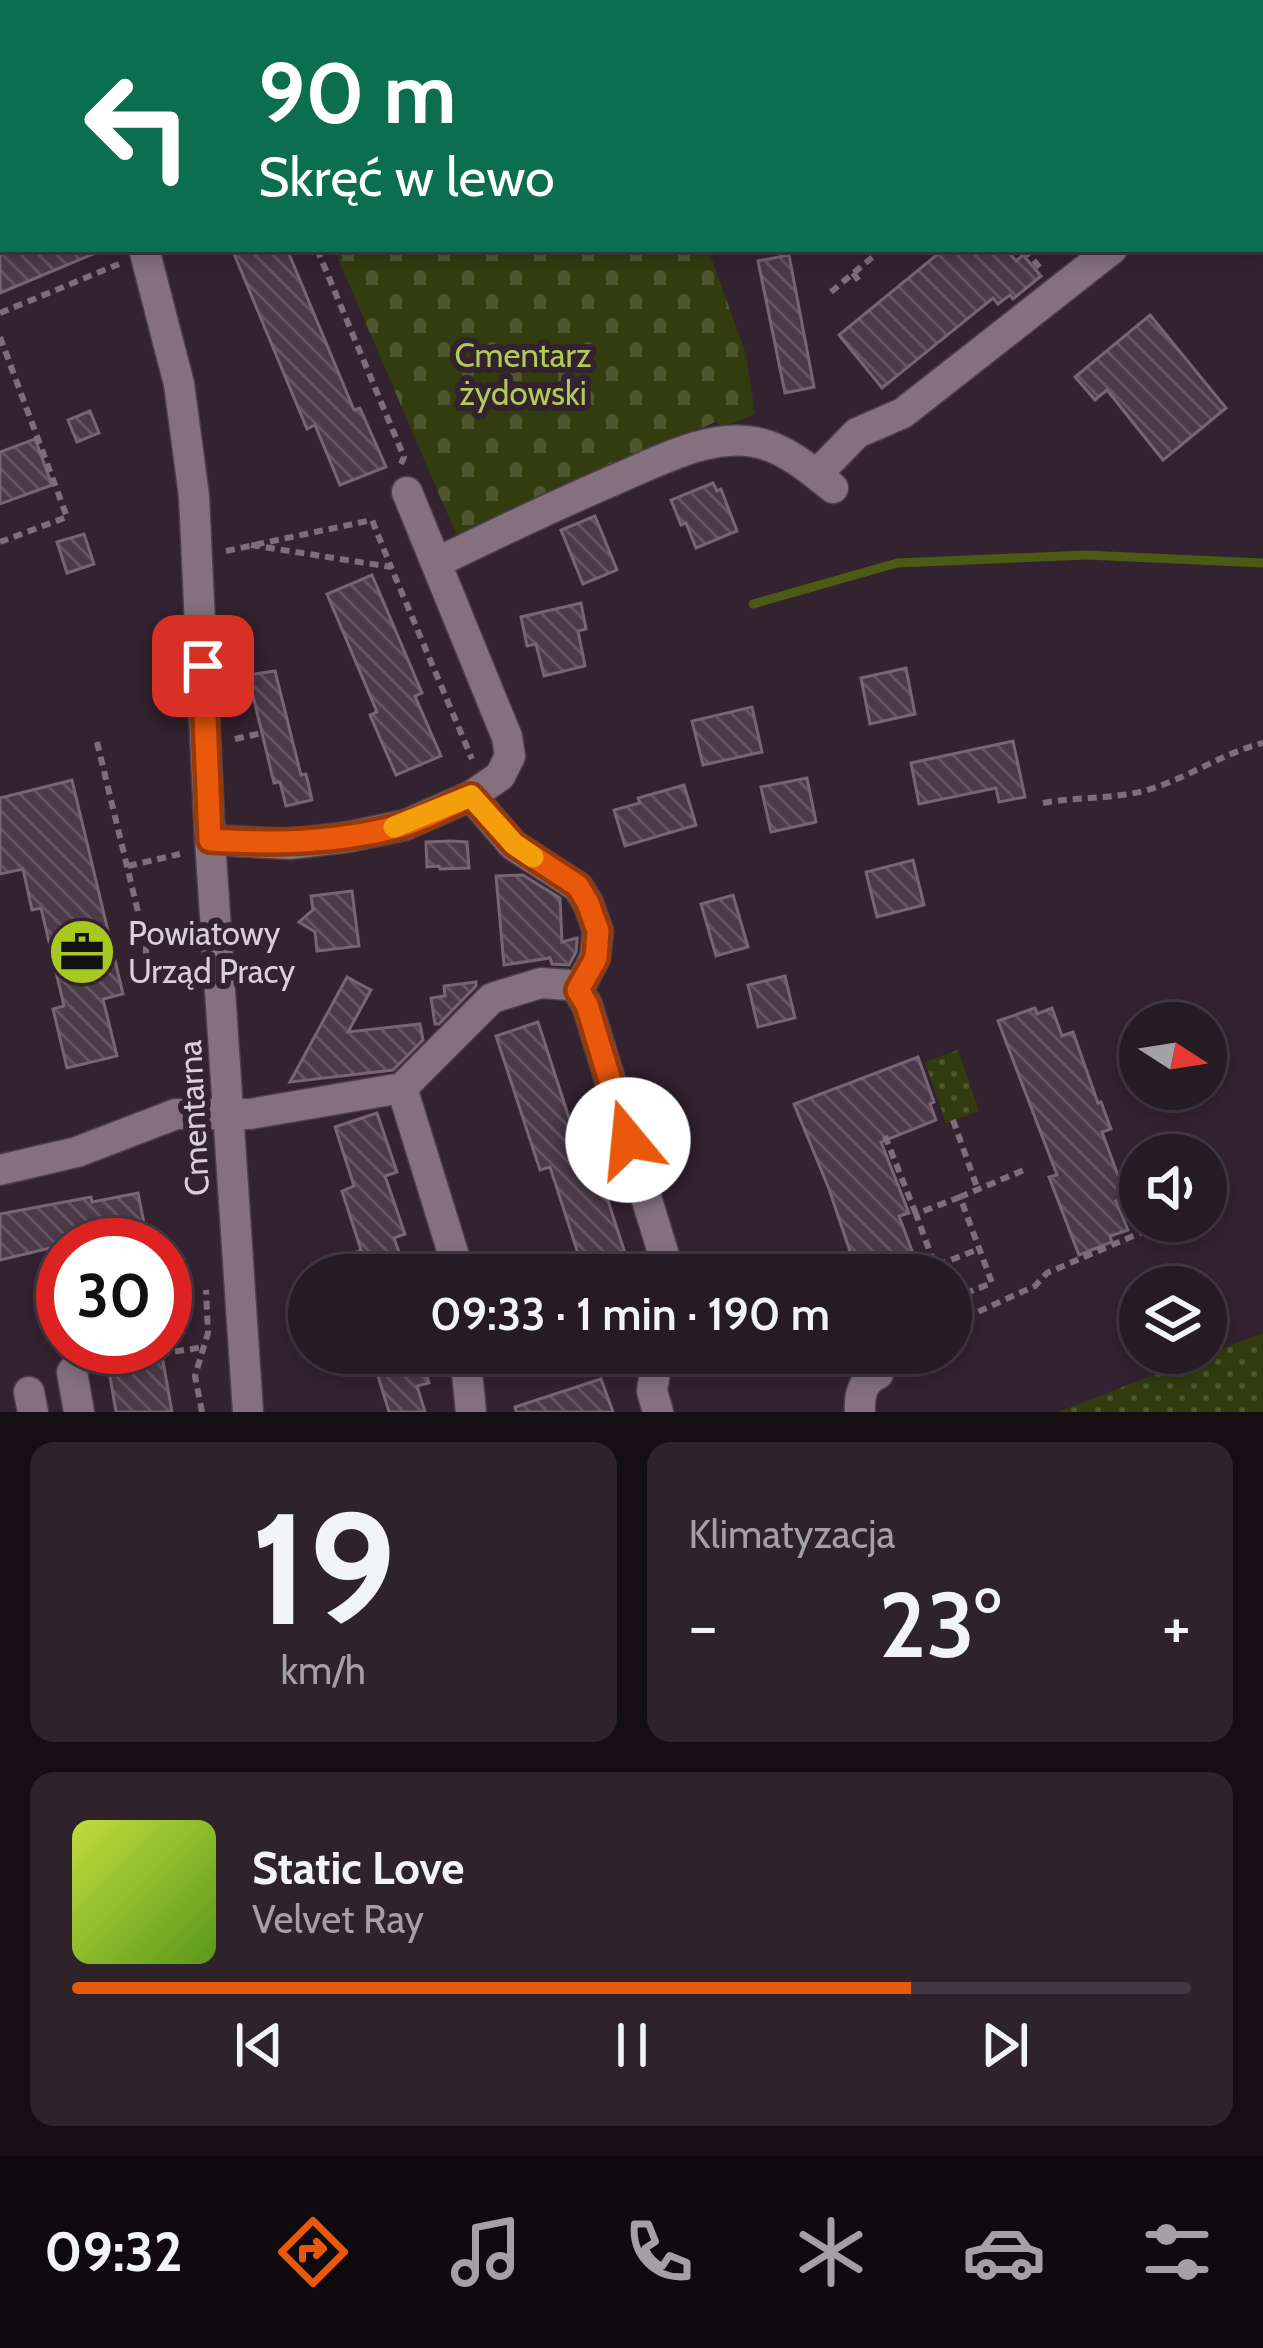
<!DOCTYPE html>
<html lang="pl">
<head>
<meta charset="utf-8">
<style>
  :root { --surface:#261a23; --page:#2e232b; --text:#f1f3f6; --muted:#a4a1a6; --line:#423841; --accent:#ea580c }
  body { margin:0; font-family:Cabin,sans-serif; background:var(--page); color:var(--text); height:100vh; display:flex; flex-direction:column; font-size:45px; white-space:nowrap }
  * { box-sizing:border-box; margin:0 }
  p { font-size:39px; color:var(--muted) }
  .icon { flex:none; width:66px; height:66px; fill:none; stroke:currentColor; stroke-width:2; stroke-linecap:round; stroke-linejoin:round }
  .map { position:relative; height:1412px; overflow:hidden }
  .details { display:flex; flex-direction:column; gap:30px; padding:30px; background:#150e13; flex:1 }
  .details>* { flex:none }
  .banner { position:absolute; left:0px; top:0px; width:1263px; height:252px; box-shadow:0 6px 18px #0003,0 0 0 3px var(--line); background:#0b6e4f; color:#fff; overflow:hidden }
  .needle { width:78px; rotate:102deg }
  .buttons { position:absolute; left:1119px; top:1002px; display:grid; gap:24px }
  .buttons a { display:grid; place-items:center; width:108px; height:108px; border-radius:50%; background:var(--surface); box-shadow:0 6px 18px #0003,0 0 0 3px var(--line); font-size:60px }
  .speed { position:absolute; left:36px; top:1218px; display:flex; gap:24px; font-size:60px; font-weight:700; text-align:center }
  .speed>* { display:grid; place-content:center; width:156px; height:156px; border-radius:50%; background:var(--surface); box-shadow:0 6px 18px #0003,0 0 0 3px var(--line); line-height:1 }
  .speed .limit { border:18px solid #d22; background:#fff; color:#111 }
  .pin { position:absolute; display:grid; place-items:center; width:102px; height:102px; color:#fff; margin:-51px; border-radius:24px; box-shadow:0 6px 18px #0006 }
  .me { position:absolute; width:132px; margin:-66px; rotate:343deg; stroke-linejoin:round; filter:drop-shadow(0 0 9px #0008) }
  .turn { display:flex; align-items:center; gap:42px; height:252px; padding:0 60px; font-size:54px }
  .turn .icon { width:156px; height:156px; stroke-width:2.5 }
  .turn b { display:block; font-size:84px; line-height:102px }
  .big { font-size:90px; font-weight:600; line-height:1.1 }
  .details .widget { flex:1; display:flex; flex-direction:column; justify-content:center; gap:18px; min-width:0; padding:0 42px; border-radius:24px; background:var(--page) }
  .details .dial { align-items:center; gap:0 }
  .dial b { font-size:156px; line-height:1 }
  .song { display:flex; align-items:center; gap:36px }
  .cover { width:144px; height:144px; border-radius:18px; background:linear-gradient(135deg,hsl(70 70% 55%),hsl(90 70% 35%)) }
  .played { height:12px; border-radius:6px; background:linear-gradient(90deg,var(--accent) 75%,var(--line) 75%) }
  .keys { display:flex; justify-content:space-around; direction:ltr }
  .heat { display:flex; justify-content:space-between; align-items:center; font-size:66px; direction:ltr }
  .details .tiles { flex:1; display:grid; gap:30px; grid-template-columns:1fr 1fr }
  .widget:last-child { grid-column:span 2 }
  .trip { position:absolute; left:288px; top:1254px; width:684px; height:120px; border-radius:60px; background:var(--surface); box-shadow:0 6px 18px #0003,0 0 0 3px var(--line); font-weight:600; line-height:120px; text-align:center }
  .tab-bar { display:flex; height:192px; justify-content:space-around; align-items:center; background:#0f0a0e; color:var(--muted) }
  .tab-bar .icon { width:84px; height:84px }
  .tab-bar .on { color:var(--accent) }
  .tab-bar b { font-size:54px; color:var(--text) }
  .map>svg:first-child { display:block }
  .grass { fill:url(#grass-dots) }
  .cemetery { fill:url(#cemetery-stones) }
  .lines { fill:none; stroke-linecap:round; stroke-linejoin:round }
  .stream { stroke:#4b5a15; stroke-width:9 }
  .building { fill:url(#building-back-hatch); stroke:#786573; stroke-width:3 }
  .minor-casing { stroke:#4c3f49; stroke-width:33 }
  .path { stroke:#7d6f7a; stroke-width:6; stroke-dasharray:9 6; stroke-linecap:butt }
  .minor { stroke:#84707e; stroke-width:30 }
  .route-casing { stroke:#983908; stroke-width:30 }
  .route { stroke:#ea580c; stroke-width:21 }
  .slow { stroke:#f59e0b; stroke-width:21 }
  .labels { text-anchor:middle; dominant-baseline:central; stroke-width:12; stroke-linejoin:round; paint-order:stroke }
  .park-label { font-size:33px; fill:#b0cc57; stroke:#33222f }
  .poi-label { font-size:33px; fill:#dacfd7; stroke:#33222f; text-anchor:start }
  .street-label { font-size:33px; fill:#dacfd7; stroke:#33222f }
</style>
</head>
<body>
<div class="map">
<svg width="1263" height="1412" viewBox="0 0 1263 1412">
  <defs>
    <pattern id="grass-dots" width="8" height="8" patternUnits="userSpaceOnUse" patternTransform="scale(3)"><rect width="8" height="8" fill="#323c0f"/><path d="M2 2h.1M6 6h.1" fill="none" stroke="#4f5731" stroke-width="1.8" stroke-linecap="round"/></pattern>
    <pattern id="cemetery-stones" width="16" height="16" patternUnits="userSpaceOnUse" patternTransform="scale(3)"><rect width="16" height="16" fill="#323c0f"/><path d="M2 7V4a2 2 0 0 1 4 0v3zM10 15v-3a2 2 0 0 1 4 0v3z" fill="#4f5731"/></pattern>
    <pattern id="building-back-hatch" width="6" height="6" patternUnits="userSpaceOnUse" patternTransform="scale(3)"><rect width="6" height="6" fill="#4b3a47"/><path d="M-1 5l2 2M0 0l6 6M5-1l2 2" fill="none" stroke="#645561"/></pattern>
  </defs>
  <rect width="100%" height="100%" fill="#33222f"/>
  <g class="grass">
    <path d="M 958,1050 L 979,1111 L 946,1123 L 925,1062 Z"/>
    <path d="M 1263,1333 L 1263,1412 L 1058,1412 Z"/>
  </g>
  <g class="cemetery">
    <path d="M 228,0 L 810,0 L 811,3 L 229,3 Z"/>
    <path d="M 334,249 L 708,249 L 746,354 L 755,414 L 721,428 L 717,421 L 459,541 Z"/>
  </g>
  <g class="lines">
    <path class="stream" d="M 753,604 L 897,563 L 1086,555 L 1263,563"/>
  </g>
  <g class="building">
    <path d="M 0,249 L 105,249 L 0,293 Z"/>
    <path d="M 232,249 L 287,249 L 354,410 L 360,408 L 386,467 L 340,485 L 315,425 L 307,429 Z"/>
    <path d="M 944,249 L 1006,249 L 1016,261 L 1023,255 L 1041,276 L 1013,299 L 1010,295 L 998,304 L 993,298 L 882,388 L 839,335 Z"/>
    <path d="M 789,255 L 814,387 L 785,393 L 758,261 Z"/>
    <path d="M 1150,315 L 1226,408 L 1163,460 L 1107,390 L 1095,400 L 1075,377 Z"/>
    <path d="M 90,411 L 99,433 L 77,442 L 68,420 Z"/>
    <path d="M 35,439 L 52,485 L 0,504 L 0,452 Z"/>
    <path d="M 713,483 L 717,491 L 721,489 L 737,531 L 696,548 L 686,523 L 681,525 L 671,500 Z"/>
    <path d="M 595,516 L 617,570 L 583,584 L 561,530 Z"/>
    <path d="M 84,534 L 94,564 L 67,573 L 57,542 Z"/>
    <path d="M 372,575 L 422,693 L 415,696 L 441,756 L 396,775 L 370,715 L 377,712 L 327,594 Z"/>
    <path d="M 581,603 L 586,629 L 578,631 L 585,666 L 544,676 L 536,644 L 527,646 L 521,617 Z"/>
    <path d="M 906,668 L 915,714 L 870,724 L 861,678 Z"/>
    <path d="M 275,671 L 301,775 L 306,774 L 312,800 L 286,806 L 280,782 L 274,783 L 248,675 Z"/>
    <path d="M 752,707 L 762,752 L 703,765 L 692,721 Z"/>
    <path d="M 1013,741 L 1025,797 L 999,802 L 996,788 L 919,804 L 911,763 Z"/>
    <path d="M 807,778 L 816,822 L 771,832 L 761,787 Z"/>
    <path d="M 72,780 L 123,994 L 103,999 L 117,1056 L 67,1068 L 53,1009 L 64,1006 L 41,908 L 32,910 L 23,869 L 0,874 L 0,798 Z"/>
    <path d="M 684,785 L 696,825 L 625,846 L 614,810 L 640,803 L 638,798 Z"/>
    <path d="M 451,841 L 467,842 L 469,868 L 440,869 L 439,866 L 427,867 L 426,842 Z"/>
    <path d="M 913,860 L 924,905 L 877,917 L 866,872 Z"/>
    <path d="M 523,875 L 560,898 L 562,942 L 577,938 L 577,941 L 576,952 L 569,965 L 552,964 L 550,958 L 504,965 L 496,876 Z"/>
    <path d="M 352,891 L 359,946 L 317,951 L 315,932 L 299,922 L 313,910 L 311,896 Z"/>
    <path d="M 733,895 L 748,947 L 716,956 L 701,904 Z"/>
    <path d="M 785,976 L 795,1018 L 758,1027 L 748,985 Z"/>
    <path d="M 347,977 L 371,990 L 348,1032 L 420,1024 L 423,1040 L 393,1070 L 290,1082 Z"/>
    <path d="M 476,982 L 476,986 L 439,1024 L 435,1024 L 431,998 L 445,996 L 444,986 Z"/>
    <path d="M 1035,1008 L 1037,1014 L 1052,1008 L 1062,1036 L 1073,1032 L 1098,1103 L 1101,1102 L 1111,1129 L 1102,1132 L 1126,1197 L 1116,1201 L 1128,1230 L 1110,1236 L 1112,1242 L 1079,1255 L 1049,1177 L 1057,1175 L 998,1021 Z"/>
    <path d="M 538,1022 L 582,1158 L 593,1154 L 632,1275 L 585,1275 L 550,1167 L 540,1170 L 496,1036 Z"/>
    <path d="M 918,1057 L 934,1102 L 930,1104 L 936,1120 L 881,1142 L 909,1213 L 899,1216 L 921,1275 L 858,1275 L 829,1189 L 794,1104 Z"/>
    <path d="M 377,1113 L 397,1172 L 385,1176 L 405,1234 L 394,1238 L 407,1275 L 359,1275 L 352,1254 L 361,1250 L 342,1191 L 354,1186 L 335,1127 Z"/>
    <path d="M 138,1193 L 147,1238 L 115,1245 L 63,1245 L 0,1260 L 0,1214 L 91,1197 L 92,1202 Z"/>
    <path d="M 371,1353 L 419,1353 L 429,1383 L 417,1386 L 425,1412 L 389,1412 Z"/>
    <path d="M 162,1356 L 172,1412 L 116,1412 L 108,1365 Z"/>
    <path d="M 601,1379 L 613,1412 L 516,1412 L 515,1407 Z"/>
  </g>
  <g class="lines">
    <defs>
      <g id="minor">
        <path d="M 68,0 L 69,3"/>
        <path d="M 1260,235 L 1263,234"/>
        <path d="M 144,249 L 179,384 L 194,496 L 210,840 L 248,1412"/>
        <path d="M 817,474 L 857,433 L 903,413 L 1112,249"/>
        <path d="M 436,563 C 497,533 558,504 621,477 C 661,460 710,434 754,442 C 784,447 811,470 833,488"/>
        <path d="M 471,796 L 513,845 L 578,887 L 588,903 L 598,931 L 595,958 L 578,990"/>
        <path d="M 210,840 L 290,844 L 348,837 L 405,825 L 471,796 L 500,776 L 510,756 L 507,737 L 407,492"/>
        <path d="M 402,1088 L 454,1256 L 456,1275"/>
        <path d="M 0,1170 L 77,1152 L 176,1114 L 250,1114 L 402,1088 L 492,998 L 541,983 L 569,985 L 578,990 L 587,1005 L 670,1275"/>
        <path d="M 465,1353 L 471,1412"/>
        <path d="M 72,1372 L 79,1412"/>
        <path d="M 29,1392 L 33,1412"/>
        <path d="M 658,1412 L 652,1391 L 658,1353"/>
        <path d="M 860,1412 C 859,1396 862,1381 878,1374"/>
      </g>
    </defs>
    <use href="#minor" class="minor-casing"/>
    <g class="path">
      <path d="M 317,249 L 404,457 L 401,464"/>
      <path d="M 1024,249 L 1041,269"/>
      <path d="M 853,273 L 862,285"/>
      <path d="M 831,292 L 882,249"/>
      <path d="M 0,313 L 119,264"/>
      <path d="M 0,337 L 67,517 L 0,542"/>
      <path d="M 251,545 L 391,567 L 472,759"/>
      <path d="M 226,551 L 372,520 L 391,567"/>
      <path d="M 235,739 L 262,733"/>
      <path d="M 97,742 L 146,945 L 146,988"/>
      <path d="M 1043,803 C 1081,796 1120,800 1157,787 C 1194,774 1224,753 1263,743"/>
      <path d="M 128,866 L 180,854"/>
      <path d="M 953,1120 L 978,1190"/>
      <path d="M 885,1136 L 916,1214"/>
      <path d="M 960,1197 L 916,1214 L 935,1266 L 979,1249"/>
      <path d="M 951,1299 L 992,1283 L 960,1197 L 1024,1170"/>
      <path d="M 951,1324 L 1035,1286 L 1047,1273 L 1161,1224 L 1160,1221"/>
      <path d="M 101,1363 L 204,1347"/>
      <path d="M 202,1412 L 195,1376 L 208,1333 L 206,1290"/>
    </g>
    <use href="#minor" class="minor"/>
  </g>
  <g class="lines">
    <defs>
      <path id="route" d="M 203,666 L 210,840 C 278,844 335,843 401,826 C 425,819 448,806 471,796 L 514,844 L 578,886 L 588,903 L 598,931 L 596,958 L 578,990 L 587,1005 L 628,1140"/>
    </defs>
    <use href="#route" class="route-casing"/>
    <use href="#route" class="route"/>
    <path class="slow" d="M 394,827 L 471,796 L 514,844 L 533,857"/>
  </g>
  <defs>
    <symbol id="office-disc" viewBox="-11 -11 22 22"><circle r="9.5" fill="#a7c81f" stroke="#33222f"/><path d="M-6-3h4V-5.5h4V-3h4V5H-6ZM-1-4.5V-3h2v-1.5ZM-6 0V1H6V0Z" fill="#111"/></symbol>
  </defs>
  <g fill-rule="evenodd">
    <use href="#office-disc" x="44" y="914" width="76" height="76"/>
  </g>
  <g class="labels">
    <g class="park-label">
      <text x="523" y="355">Cmentarz<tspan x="523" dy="38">żydowski</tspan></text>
    </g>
    <g class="poi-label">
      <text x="128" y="933">Powiatowy<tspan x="128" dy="38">Urząd Pracy</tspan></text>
    </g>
    <g class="street-label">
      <text transform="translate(193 1118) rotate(-93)">Cmentarna</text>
    </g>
  </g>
</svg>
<div class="buttons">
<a><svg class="needle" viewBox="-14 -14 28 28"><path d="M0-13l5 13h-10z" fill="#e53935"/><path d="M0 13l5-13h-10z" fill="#a4a1a6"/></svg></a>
<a><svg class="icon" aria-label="sound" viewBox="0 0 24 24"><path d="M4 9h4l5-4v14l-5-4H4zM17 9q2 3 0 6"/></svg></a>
<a><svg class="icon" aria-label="layers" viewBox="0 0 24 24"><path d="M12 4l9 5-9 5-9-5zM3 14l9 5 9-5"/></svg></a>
</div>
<div class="speed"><div class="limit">30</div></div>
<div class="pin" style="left:203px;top:666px;background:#d93025"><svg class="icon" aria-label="arrive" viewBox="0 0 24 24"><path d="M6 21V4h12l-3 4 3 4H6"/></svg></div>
<svg class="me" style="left:628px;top:1140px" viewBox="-20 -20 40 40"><circle r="19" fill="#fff"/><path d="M0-13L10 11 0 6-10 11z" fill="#ea580c"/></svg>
<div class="trip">09:33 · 1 min · 190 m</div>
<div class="banner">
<div class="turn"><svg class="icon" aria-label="left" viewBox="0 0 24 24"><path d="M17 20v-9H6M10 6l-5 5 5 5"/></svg><div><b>90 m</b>Skręć w lewo</div></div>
</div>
</div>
<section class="details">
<div class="tiles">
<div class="widget dial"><b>19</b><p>km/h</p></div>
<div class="widget"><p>Klimatyzacja</p>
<div class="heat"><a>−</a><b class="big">23°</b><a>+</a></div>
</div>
<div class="widget">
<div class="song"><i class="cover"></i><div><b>Static Love</b><p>Velvet Ray</p></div></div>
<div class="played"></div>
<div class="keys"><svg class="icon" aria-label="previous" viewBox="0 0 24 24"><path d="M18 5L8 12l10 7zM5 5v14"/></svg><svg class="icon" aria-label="pause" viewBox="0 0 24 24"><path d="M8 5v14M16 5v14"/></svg><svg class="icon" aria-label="next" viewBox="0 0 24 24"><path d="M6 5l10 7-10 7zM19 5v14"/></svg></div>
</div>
</div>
</section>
<nav class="tab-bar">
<b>09:32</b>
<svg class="icon on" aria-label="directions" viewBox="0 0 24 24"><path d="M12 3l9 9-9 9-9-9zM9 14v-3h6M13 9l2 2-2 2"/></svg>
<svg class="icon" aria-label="music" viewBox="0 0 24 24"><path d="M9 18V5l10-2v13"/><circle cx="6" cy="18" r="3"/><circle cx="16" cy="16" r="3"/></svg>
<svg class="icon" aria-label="phone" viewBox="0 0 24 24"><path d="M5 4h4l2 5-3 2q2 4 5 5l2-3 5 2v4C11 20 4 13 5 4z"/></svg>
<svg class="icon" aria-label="climate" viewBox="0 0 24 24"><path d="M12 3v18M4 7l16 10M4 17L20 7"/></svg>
<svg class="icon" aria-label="car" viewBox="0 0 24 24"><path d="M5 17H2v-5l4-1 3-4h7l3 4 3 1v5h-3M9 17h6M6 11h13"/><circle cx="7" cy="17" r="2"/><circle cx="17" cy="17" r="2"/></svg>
<svg class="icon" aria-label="filters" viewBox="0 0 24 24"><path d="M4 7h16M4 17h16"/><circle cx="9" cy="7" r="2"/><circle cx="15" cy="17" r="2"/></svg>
</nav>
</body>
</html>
